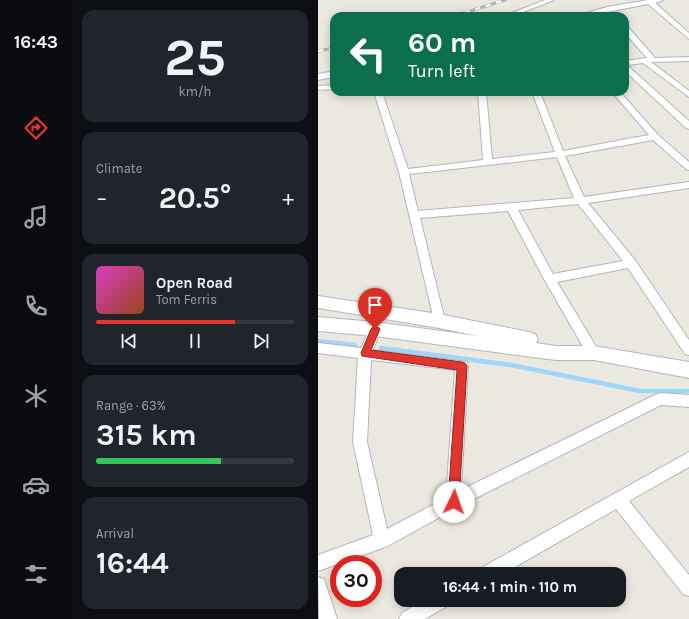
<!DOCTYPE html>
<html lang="en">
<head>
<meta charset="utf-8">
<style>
  :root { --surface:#171b24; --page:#20242c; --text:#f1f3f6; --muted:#9ea1a6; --line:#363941; --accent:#e13630 }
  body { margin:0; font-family:Karla,sans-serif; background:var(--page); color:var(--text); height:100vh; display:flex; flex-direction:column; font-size:15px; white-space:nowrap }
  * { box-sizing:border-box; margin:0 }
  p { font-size:13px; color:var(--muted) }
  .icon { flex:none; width:22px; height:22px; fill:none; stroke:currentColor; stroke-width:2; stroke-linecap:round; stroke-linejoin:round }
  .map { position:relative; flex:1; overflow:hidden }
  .details { display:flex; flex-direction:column; gap:10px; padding:10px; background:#0d0f14; width:246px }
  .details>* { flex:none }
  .top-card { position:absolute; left:12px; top:12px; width:299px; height:84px; border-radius:12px; box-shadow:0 2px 10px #0003; background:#0b6e4f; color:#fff; overflow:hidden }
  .speed { position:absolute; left:12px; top:555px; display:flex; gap:8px; font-size:20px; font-weight:700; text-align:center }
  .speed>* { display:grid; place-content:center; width:52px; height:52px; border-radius:50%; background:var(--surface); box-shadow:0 2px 10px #0003; line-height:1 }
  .speed .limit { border:6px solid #d22; background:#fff; color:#111 }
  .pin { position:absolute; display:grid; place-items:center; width:34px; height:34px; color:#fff; margin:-41px -17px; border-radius:50% 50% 50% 0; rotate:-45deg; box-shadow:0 0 4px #0007 }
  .pin .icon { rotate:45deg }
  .me { position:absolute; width:44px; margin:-22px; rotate:3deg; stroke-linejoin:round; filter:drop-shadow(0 0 3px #0008) }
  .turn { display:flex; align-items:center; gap:14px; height:84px; padding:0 12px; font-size:18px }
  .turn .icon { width:52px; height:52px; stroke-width:2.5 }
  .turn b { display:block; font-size:28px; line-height:34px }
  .big { font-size:30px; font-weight:700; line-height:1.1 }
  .details .tile { flex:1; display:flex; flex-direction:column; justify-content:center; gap:6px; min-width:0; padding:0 14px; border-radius:12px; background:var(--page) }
  .details .dial { align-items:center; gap:0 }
  .dial b { font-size:52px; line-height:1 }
  .song { display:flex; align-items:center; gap:12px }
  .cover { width:48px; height:48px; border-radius:6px; background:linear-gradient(135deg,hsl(310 70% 55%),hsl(20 70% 35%)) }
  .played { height:4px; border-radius:2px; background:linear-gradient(90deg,var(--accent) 70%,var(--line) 70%) }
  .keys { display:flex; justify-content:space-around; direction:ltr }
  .heat { display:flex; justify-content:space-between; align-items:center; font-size:22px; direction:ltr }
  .charge { height:6px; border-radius:3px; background:linear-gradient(90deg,#34c759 63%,var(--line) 0) }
  .trip { position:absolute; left:76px; top:567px; width:232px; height:40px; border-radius:12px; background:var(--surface); box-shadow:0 2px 10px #0003; font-weight:700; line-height:40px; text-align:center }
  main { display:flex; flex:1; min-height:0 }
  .tab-bar { display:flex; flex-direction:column; width:72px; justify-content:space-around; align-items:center; background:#090b0e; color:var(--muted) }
  .tab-bar .icon { width:28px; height:28px }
  .tab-bar .current { color:var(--accent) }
  .tab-bar b { font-size:18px; color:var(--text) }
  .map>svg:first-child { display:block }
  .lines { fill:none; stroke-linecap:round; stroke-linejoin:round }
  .stream { stroke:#9fd7fb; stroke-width:4.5 }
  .street-casing { stroke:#b2b6ba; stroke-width:2 }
  .secondary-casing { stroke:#b3b7bc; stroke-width:2 }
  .street { fill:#fff; fill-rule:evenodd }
  .secondary { fill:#fff; fill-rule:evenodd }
  .rail-casing { stroke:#b1b2b2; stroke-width:3 }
  .rail { stroke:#fff; stroke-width:2; stroke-dasharray:5.5; stroke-linecap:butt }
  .route { fill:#e13630; stroke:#92231f }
</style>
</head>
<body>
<main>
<nav class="tab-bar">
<b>16:43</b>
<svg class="icon current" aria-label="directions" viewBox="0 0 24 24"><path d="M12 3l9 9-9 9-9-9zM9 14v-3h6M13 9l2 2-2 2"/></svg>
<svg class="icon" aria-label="music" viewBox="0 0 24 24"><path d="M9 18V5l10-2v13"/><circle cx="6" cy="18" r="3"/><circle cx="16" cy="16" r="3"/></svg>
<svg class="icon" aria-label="phone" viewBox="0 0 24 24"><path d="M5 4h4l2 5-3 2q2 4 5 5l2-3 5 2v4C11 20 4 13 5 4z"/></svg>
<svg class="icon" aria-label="climate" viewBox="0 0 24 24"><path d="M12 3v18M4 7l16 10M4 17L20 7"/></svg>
<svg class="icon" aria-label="car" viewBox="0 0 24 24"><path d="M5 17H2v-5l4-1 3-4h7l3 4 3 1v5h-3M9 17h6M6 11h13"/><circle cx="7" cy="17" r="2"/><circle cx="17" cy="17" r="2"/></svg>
<svg class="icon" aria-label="filters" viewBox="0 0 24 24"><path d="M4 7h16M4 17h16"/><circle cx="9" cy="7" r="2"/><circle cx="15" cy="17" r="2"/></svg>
</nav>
<section class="details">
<div class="tile dial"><b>25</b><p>km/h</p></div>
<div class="tile"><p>Climate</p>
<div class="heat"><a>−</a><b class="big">20.5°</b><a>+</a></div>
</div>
<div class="tile">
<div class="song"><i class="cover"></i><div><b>Open Road</b><p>Tom Ferris</p></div></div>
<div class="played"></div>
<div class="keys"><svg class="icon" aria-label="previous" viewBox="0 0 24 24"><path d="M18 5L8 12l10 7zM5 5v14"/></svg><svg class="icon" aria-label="pause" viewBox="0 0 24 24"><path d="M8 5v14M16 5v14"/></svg><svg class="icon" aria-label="next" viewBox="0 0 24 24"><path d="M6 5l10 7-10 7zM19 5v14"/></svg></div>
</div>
<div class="tile"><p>Range · 63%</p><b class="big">315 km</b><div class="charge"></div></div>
<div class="tile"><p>Arrival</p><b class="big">16:44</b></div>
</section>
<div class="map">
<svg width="371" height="619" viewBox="0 0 371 619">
  <rect width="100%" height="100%" fill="#ebe8df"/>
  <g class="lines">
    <g class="stream">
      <path d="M 0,341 L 37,345"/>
      <path d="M 63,348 L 193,365 L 322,391 L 371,391"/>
    </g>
    <defs>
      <g id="street">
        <path d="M 227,0 L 236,0 L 195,16 L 186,16 Z"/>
        <path d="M 330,0 L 345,0 L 337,3 L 371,33 L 371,39 L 330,4 L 269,16 L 258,16 L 289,7 Z"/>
        <path d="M 307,27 L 310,27 L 337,58 L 371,57 L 371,61 L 333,62 L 371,91 L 371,97 L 325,63 L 309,65 L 371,121 L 371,129 L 368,128 L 307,71 L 307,61 L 329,58 L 307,33 Z"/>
        <path d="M 16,85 L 16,89 L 0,90 L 0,86 Z"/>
        <path d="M 56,92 L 64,92 L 90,169 L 165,160 L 160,92 L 168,92 L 174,159 L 237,152 L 214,92 L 222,92 L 245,151 L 331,135 L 294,92 L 302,92 L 340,135 L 371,162 L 371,170 L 368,169 L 335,140 L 247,156 L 266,197 L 371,182 L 371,188 L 270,203 L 317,260 L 371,340 L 371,355 L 367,354 L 310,268 L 239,282 L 282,353 L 281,357 L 276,358 L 271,357 L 226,279 L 190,211 L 102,218 L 127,321 L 125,324 L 121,326 L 117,324 L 81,172 ZM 239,157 L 256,198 L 100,211 L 91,174 ZM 260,204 L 305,261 L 235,274 L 200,210 Z"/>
        <path d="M 57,324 L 61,326 L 63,329 L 55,350 L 149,362 L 150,366 L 143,490 L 337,395 L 342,393 L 371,395 L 371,407 L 343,405 L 140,507 L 70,546 L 0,571 L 0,555 L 55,535 L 35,442 L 40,358 L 0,353 L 0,343 L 43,348 L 53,326 ZM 53,360 L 137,370 L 128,498 L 69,529 L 49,442 Z"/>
        <path d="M 371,452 L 371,467 L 311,501 L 371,575 L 371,596 L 365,594 L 298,509 L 185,574 L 161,574 L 163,568 Z"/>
        <path d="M 0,577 L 6,579 L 19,619 L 1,619 Z"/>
        <path d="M 106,600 L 132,600 L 129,606 L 107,619 L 81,619 L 84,613 Z"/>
      </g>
      <g id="secondary">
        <path d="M 16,71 L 16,77 L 0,80 L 0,74 Z"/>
        <path d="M 0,296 L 121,314 L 211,332 L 217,334 L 220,339 L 218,343 L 238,346 L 276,346 L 371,362 L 371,378 L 276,360 L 238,360 L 57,336 L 0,331 L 0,317 L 57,322 L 160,336 L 121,328 L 0,308 Z"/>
      </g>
    </defs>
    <use href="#street" class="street-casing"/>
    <use href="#secondary" class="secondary-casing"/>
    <use href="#street" class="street"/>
    <use href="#secondary" class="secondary"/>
    <defs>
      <g id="rail">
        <path d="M 136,16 L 187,0"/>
        <path d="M 0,51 L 16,48"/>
      </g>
    </defs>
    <use href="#rail" class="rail-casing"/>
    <use href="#rail" class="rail"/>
  </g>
  <path class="route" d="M 57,325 L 62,329 L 53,350 L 144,362 L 147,363 L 149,366 L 141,502 L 140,506 L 136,508 L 131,506 L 130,502 L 139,370 L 44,356 L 43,353 L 53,329 Z"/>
</svg>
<div class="speed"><div class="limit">30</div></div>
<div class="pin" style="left:57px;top:329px;background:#d93025"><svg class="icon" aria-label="arrive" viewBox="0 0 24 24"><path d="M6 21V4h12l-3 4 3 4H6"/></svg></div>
<svg class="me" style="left:136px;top:502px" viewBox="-20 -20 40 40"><circle r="19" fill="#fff"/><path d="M0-13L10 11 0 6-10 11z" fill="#e13630"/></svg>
<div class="trip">16:44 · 1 min · 110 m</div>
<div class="top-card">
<div class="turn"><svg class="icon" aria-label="left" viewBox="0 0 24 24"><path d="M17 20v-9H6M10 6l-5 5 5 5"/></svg><div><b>60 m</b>Turn left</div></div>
</div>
</div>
</main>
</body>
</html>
